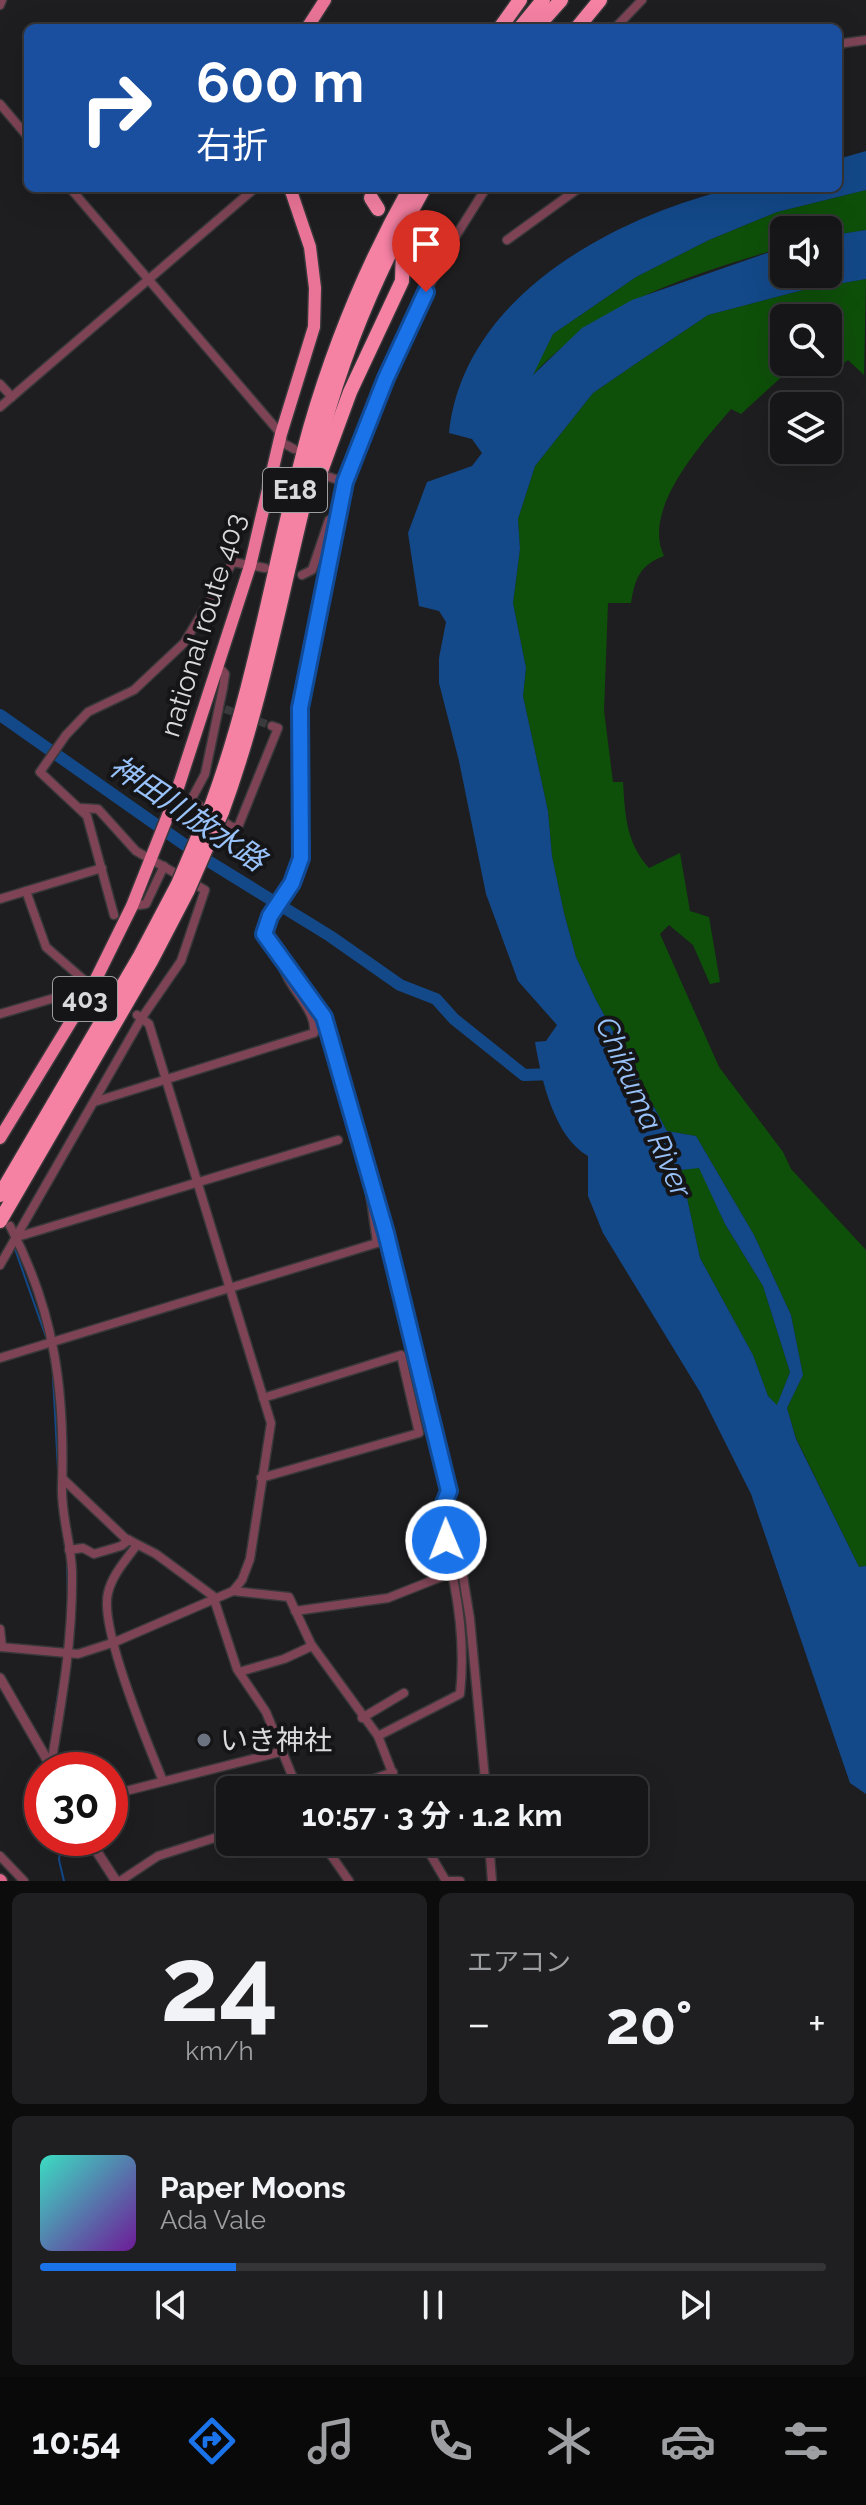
<!DOCTYPE html>
<html lang="ja">
<head>
<meta charset="utf-8">
<style>
  :root { --surface:#161618; --page:#1f1f21; --text:#f1f3f6; --muted:#9e9fa2; --line:#353537; --accent:#1a73e8 }
  body { margin:0; font-family:Raleway,"Noto Sans JP",sans-serif; background:var(--page); color:var(--text); height:100vh; display:flex; flex-direction:column; font-size:30px; white-space:nowrap }
  * { box-sizing:border-box; margin:0 }
  p { font-size:26px; color:var(--muted) }
  .icon { flex:none; width:44px; height:44px; fill:none; stroke:currentColor; stroke-width:2; stroke-linecap:round; stroke-linejoin:round }
  .map { position:relative; height:1881px; overflow:hidden }
  .side { display:flex; flex-direction:column; gap:12px; padding:12px; background:#0c0c0d; flex:1 }
  .side>* { flex:none }
  .guide { position:absolute; left:24px; top:24px; width:818px; height:168px; border-radius:12px; box-shadow:0 8px 32px #0002,0 0 0 2px var(--line); background:#1a4fa0; color:#fff; overflow:hidden }
  .fabs { position:absolute; left:770px; top:216px; display:grid; gap:16px }
  .fabs a { display:grid; place-items:center; width:72px; height:72px; border-radius:12px; background:var(--surface); box-shadow:0 8px 32px #0002,0 0 0 2px var(--line); font-size:40px }
  .speed { position:absolute; left:24px; top:1752px; display:flex; gap:16px; font-size:40px; font-weight:700; text-align:center }
  .speed>* { display:grid; place-content:center; width:104px; height:104px; border-radius:50%; background:var(--surface); box-shadow:0 8px 32px #0002,0 0 0 2px var(--line); line-height:1 }
  .speed .limit { border:12px solid #d22; background:#fff; color:#111 }
  .pin { position:absolute; display:grid; place-items:center; width:68px; height:68px; color:#fff; margin:-82px -34px; border-radius:50% 50% 50% 0; rotate:-45deg; box-shadow:0 0 8px #0007 }
  .pin .icon { rotate:45deg }
  .me { position:absolute; width:88px; margin:-44px; rotate:359deg; stroke-linejoin:round; filter:drop-shadow(0 0 6px #0008) }
  .turn { display:flex; align-items:center; gap:28px; height:168px; padding:0 40px; font-size:36px }
  .turn .icon { width:104px; height:104px; stroke-width:2.5 }
  .turn b { display:block; font-size:56px; line-height:68px }
  .big { font-size:60px; font-weight:700; line-height:1.1 }
  .side .card { flex:1; display:flex; flex-direction:column; justify-content:center; gap:12px; min-width:0; padding:0 28px; border-radius:12px; background:var(--page) }
  .side .dial { align-items:center; gap:0 }
  .dial b { font-size:104px; line-height:1 }
  .song { display:flex; align-items:center; gap:24px }
  .cover { width:96px; height:96px; border-radius:12px; background:linear-gradient(135deg,hsl(170 70% 55%),hsl(280 70% 35%)) }
  .played { height:8px; border-radius:4px; background:linear-gradient(90deg,var(--accent) 25%,var(--line) 25%) }
  .keys { display:flex; justify-content:space-around; direction:ltr }
  .heat { display:flex; justify-content:space-between; align-items:center; font-size:44px; direction:ltr }
  .side .tiles { flex:1; display:grid; gap:12px; grid-template-columns:1fr 1fr }
  .card:last-child { grid-column:span 2 }
  .trip { position:absolute; left:216px; top:1776px; width:432px; height:80px; border-radius:12px; background:var(--surface); box-shadow:0 8px 32px #0002,0 0 0 2px var(--line); font-weight:700; line-height:80px; text-align:center }
  .menu { display:flex; height:128px; justify-content:space-around; align-items:center; background:#09090a; color:var(--muted) }
  .menu .icon { width:56px; height:56px }
  .menu .selected { color:var(--accent) }
  .menu b { font-size:36px; color:var(--text) }
  .map>svg:first-child { display:block }
  .green { fill:#0e500a }
  .water { fill:#134989; fill-rule:evenodd }
  .lines { fill:none; stroke-linecap:round; stroke-linejoin:round }
  .stream { stroke:#134989; stroke-width:2 }
  .river { stroke:#134989; stroke-width:12 }
  .minor-tunnel { stroke:#3a3a3c; stroke-width:8; stroke-dasharray:8 4; stroke-linecap:butt }
  .minor-casing { stroke:#38383a; stroke-width:11 }
  .tertiary-casing { stroke:#38383a; stroke-width:12 }
  .primary-casing { stroke:#38383a; stroke-width:15 }
  .trunk-casing { stroke:#38383a; stroke-width:15 }
  .motorway-casing { stroke:#38383a; stroke-width:17 }
  .minor { stroke:#7e4455; stroke-width:8 }
  .tertiary { stroke:#7e4455; stroke-width:9 }
  .primary { stroke:#de668b; stroke-width:12 }
  .trunk { stroke:#ea7497; stroke-width:12 }
  .motorway { stroke:#f581a3; stroke-width:14 }
  .motorway-bridge-casing { stroke:#38383a; stroke-width:17; stroke-linecap:butt }
  .motorway-bridge { stroke:#f581a3; stroke-width:14 }
  .route-casing { stroke:#114b97; stroke-width:20 }
  .route { stroke:#1a73e8; stroke-width:14 }
  .worship-dot { fill:#6b7280; stroke:#151517; stroke-width:3 }
  .labels { text-anchor:middle; dominant-baseline:central; stroke-width:8; stroke-linejoin:round; paint-order:stroke }
  .shield { fill:#151517; stroke:#9e9ea0; stroke-width:2 }
  .shield-label { font-size:26px; font-weight:bold; fill:#d9d9db }
  .street-label { font-size:28px; fill:#d9d9db; stroke:#151517 }
  .poi-label { font-size:28px; fill:#d9d9db; stroke:#151517; text-anchor:start }
  .water-label { font-size:30px; font-style:italic; fill:#98c2f9; stroke:#151517 }
</style>
</head>
<body>
<div class="map">
<svg width="866" height="1881" viewBox="0 0 866 1881">
  <rect width="100%" height="100%" fill="#1e1e20"/>
  <g class="green">
    <path d="M 866,190 L 866,230 L 828,236 L 828,230 L 784,230 L 784,247 C 686,277 601,300 530,378 L 553,334 L 636,277 L 709,240 L 777,212 Z"/>
    <path d="M 866,279 L 864,375 L 848,360 L 825,377 L 809,362 L 828,362 L 828,318 L 784,318 L 784,362 L 798,362 L 741,414 L 731,409 C 703,442 641,509 664,556 C 640,565 635,578 631,603 L 608,603 L 604,711 L 613,782 L 623,782 C 625,814 626,843 649,868 L 680,853 L 690,911 L 709,917 L 720,982 L 710,984 L 693,945 L 669,925 L 660,934 L 719,1067 L 783,1152 L 791,1169 L 866,1250 L 866,1566 L 859,1567 L 796,1438 L 787,1408 L 803,1375 L 791,1315 L 754,1235 L 696,1136 L 667,1131 L 595,998 L 576,957 L 564,913 L 552,856 L 548,811 L 523,696 L 526,668 L 513,603 L 520,549 L 518,519 L 535,466 L 593,393 L 644,358 L 708,315 L 803,290 Z"/>
    <path d="M 700,1167 L 725,1224 L 763,1286 L 790,1372 L 777,1406 L 768,1396 L 753,1355 L 700,1258 L 681,1170 Z"/>
  </g>
  <path class="water" d="M 866,151 L 866,190 L 777,212 L 709,240 L 636,277 L 553,334 L 533,375 L 582,328 L 632,300 L 784,247 L 784,274 L 828,274 L 828,236 L 866,230 L 866,279 L 803,290 L 708,315 L 644,358 L 593,393 L 535,466 L 518,519 L 520,549 L 513,603 L 526,668 L 523,696 L 548,811 L 552,856 L 564,913 L 576,957 L 595,998 L 667,1131 L 696,1136 L 754,1235 L 791,1315 L 803,1375 L 787,1408 L 796,1439 L 859,1567 L 866,1566 L 866,1794 L 850,1783 L 751,1494 L 700,1392 L 603,1233 L 588,1196 L 588,1156 C 554,1137 541,1078 535,1042 L 546,1041 L 557,1025 L 518,981 L 486,894 L 459,761 L 439,683 L 439,658 L 446,622 L 439,611 L 419,606 L 408,533 L 427,482 L 472,466 L 482,453 L 472,439 L 449,433 C 463,296 614,217 734,188 L 838,188 L 838,159 ZM 699,1168 L 725,1224 L 763,1286 L 790,1372 L 777,1405 L 768,1396 L 753,1355 L 700,1258 L 681,1170 Z"/>
  <g class="lines">
    <g class="stream">
      <path d="M 15,1249 L 46,1337"/>
      <path d="M 53,1377 L 58,1470"/>
      <path d="M 67,1560 L 68,1602"/>
      <path d="M 52,1733 L 59,1688"/>
      <path d="M 61,1838 L 59,1860 L 64,1881"/>
    </g>
    <path class="river" d="M 0,715 L 205,859 L 330,936 L 400,985 L 436,999 L 454,1019 L 524,1075 L 555,1074"/>
    <path class="minor-tunnel" d="M 225,709 L 272,726"/>
    <defs>
      <g id="minor">
        <path d="M 0,5 L 2,0"/>
        <path d="M 615,28 L 642,0"/>
        <path d="M 838,44 L 866,40"/>
        <path d="M 0,104 L 28,137"/>
        <path d="M 70,188 L 281,434 L 283,443 L 294,449"/>
        <path d="M 507,240 L 579,188"/>
        <path d="M 0,384 L 12,397"/>
        <path d="M 0,407 L 255,188"/>
        <path d="M 326,476 L 345,482"/>
        <path d="M 302,575 L 312,570 L 329,520 L 337,518"/>
        <path d="M 218,666 L 225,674 L 223,688 L 205,774 L 191,800 L 232,827 L 238,827 L 278,728 L 272,726"/>
        <path d="M 26,891 L 46,947 L 92,987"/>
        <path d="M 0,899 L 102,868"/>
        <path d="M 132,906 L 146,904 L 164,866"/>
        <path d="M 114,915 L 87,816 L 40,772 L 66,735 L 88,712 L 134,690 L 184,643 L 233,562 L 265,568"/>
        <path d="M 0,1014 L 92,987"/>
        <path d="M 94,1102 L 314,1033 C 317,1008 286,987 282,962"/>
        <path d="M 10,1226 C 55,1312 65,1392 62,1487 C 61,1515 71,1543 72,1571 C 73,1638 62,1700 51,1765"/>
        <path d="M 17,1237 L 338,1140"/>
        <path d="M 0,1265 L 141,1019 L 181,961 L 205,890 L 136,851 L 98,809 L 82,808"/>
        <path d="M 0,1358 L 377,1243 L 370,1192"/>
        <path d="M 261,1478 L 419,1433 L 401,1355 L 263,1398"/>
        <path d="M 63,1479 L 125,1538 L 156,1554 L 213,1596 L 237,1669 L 266,1712 L 298,1790"/>
        <path d="M 136,1546 C 126,1560 112,1575 108,1593 C 99,1627 148,1745 163,1781"/>
        <path d="M 69,1550 L 83,1548 L 94,1554 L 121,1546 L 129,1540"/>
        <path d="M 233,1591 L 289,1597 L 311,1644 L 378,1736 L 399,1790"/>
        <path d="M 295,1611 L 388,1598 L 451,1573"/>
        <path d="M 0,1629 L 2,1647"/>
        <path d="M 0,1647 L 78,1654 L 115,1642 L 233,1591 L 242,1580 L 250,1559 L 271,1423 L 149,1024 L 137,1015"/>
        <path d="M 239,1672 L 284,1659 L 312,1646"/>
        <path d="M 362,1718 L 404,1693"/>
        <path d="M 378,1736 L 460,1694 C 464,1658 461,1619 454,1583 C 448,1554 438,1520 448,1492"/>
        <path d="M 357,1790 L 371,1780 L 393,1772"/>
        <path d="M 486,1790 L 470,1619 L 449,1491 L 398,1277 L 324,1017 L 264,934 L 270,916 L 292,883 L 301,858 L 300,708 L 345,482 L 414,315 L 452,242 L 486,188"/>
        <path d="M 110,1795 L 280,1752"/>
        <path d="M 322,1842 L 349,1881"/>
        <path d="M 423,1842 L 446,1881"/>
        <path d="M 489,1842 L 492,1881"/>
        <path d="M 0,1856 L 24,1881"/>
        <path d="M 120,1881 L 158,1856 L 230,1833"/>
        <path d="M 447,1881 L 460,1881"/>
      </g>
      <g id="tertiary">
        <path d="M 92,987 L 104,993"/>
        <path d="M 0,1678 L 53,1770"/>
        <path d="M 88,1838 L 116,1881"/>
      </g>
      <path id="primary" d="M 0,1880 L 1,1881"/>
      <g id="trunk">
        <path d="M 307,28 L 325,0"/>
        <path d="M 0,1138 L 92,987 L 132,906 L 174,800 L 250,566 L 281,434 L 314,327 L 315,288 L 310,247 L 290,188"/>
      </g>
      <g id="motorway">
        <path d="M 500,28 L 520,0"/>
        <path d="M 520,28 L 543,0"/>
        <path d="M 536,28 L 561,0"/>
        <path d="M 577,28 L 600,0"/>
        <path d="M 371,198 L 378,209"/>
        <path d="M 321,471 L 350,392 L 402,281 L 403,249"/>
        <path d="M 212,804 C 257,681 275,554 310,428 C 334,345 367,264 410,188"/>
        <path d="M 222,812 C 268,687 287,557 323,429 C 346,345 381,264 424,188"/>
        <path d="M 0,1195 L 140,956 L 178,884"/>
        <path d="M 0,1221 L 151,961 L 188,890"/>
      </g>
    </defs>
    <use href="#minor" class="minor-casing"/>
    <use href="#tertiary" class="tertiary-casing"/>
    <use href="#primary" class="primary-casing"/>
    <use href="#trunk" class="trunk-casing"/>
    <use href="#motorway" class="motorway-casing"/>
    <use href="#minor" class="minor"/>
    <use href="#tertiary" class="tertiary"/>
    <use href="#primary" class="primary"/>
    <use href="#trunk" class="trunk"/>
    <use href="#motorway" class="motorway"/>
    <defs>
      <g id="motorway-bridge">
        <path d="M 178,884 L 212,804"/>
        <path d="M 188,890 L 222,812"/>
      </g>
    </defs>
    <use href="#motorway-bridge" class="motorway-bridge-casing"/>
    <use href="#motorway-bridge" class="motorway-bridge"/>
  </g>
  <g class="lines">
    <defs>
      <path id="route" d="M 426,292 L 386,378 L 345,482 L 300,708 L 301,858 L 292,883 L 270,916 L 264,934 L 324,1017 L 386,1233 L 449,1491 L 444,1503 L 446,1540"/>
    </defs>
    <use href="#route" class="route-casing"/>
    <use href="#route" class="route"/>
  </g>
  <circle class="worship-dot" cx="204" cy="1740" r="8"/>
  <g class="labels">
    <g class="shield">
      <rect x="263" y="468" width="64" height="44" rx="6"/>
      <rect x="53" y="977" width="64" height="44" rx="6"/>
    </g>
    <g class="shield-label">
      <text x="295" y="490">E18</text>
      <text x="85" y="999">403</text>
    </g>
    <g class="street-label">
      <text transform="translate(203 625) rotate(-73)">national route 403</text>
    </g>
    <g class="poi-label">
      <text x="220" y="1740">いき神社</text>
    </g>
    <g class="water-label">
      <text transform="translate(188 813) rotate(34)">神田川放水路</text>
      <text transform="translate(644 1107) rotate(66)">Chikuma River</text>
    </g>
  </g>
</svg>
<div class="fabs">
<a><svg class="icon" aria-label="sound" viewBox="0 0 24 24"><path d="M4 9h4l5-4v14l-5-4H4zM17 9q2 3 0 6"/></svg></a>
<a><svg class="icon" aria-label="search" viewBox="0 0 24 24"><circle cx="10" cy="10" r="6"/><path d="M15 15l6 6"/></svg></a>
<a><svg class="icon" aria-label="layers" viewBox="0 0 24 24"><path d="M12 4l9 5-9 5-9-5zM3 14l9 5 9-5"/></svg></a>
</div>
<div class="speed"><div class="limit">30</div></div>
<div class="pin" style="left:426px;top:292px;background:#d93025"><svg class="icon" aria-label="arrive" viewBox="0 0 24 24"><path d="M6 21V4h12l-3 4 3 4H6"/></svg></div>
<svg class="me" style="left:446px;top:1540px" viewBox="-20 -20 40 40"><circle r="17" fill="#1a73e8" stroke="#fff" stroke-width="3"/><path d="M0-11L8 9 0 5-8 9z" fill="#fff"/></svg>
<div class="trip">10:57 · 3 分 · 1.2 km</div>
<div class="guide">
<div class="turn"><svg class="icon" aria-label="right" viewBox="0 0 24 24"><path d="M7 20v-9h11M14 6l5 5-5 5"/></svg><div><b>600 m</b>右折</div></div>
</div>
</div>
<section class="side">
<div class="tiles">
<div class="card dial"><b>24</b><p>km/h</p></div>
<div class="card"><p>エアコン</p>
<div class="heat"><a>−</a><b class="big">20°</b><a>+</a></div>
</div>
<div class="card">
<div class="song"><i class="cover"></i><div><b>Paper Moons</b><p>Ada Vale</p></div></div>
<div class="played"></div>
<div class="keys"><svg class="icon" aria-label="previous" viewBox="0 0 24 24"><path d="M18 5L8 12l10 7zM5 5v14"/></svg><svg class="icon" aria-label="pause" viewBox="0 0 24 24"><path d="M8 5v14M16 5v14"/></svg><svg class="icon" aria-label="next" viewBox="0 0 24 24"><path d="M6 5l10 7-10 7zM19 5v14"/></svg></div>
</div>
</div>
</section>
<nav class="menu">
<b>10:54</b>
<svg class="icon selected" aria-label="directions" viewBox="0 0 24 24"><path d="M12 3l9 9-9 9-9-9zM9 14v-3h6M13 9l2 2-2 2"/></svg>
<svg class="icon" aria-label="music" viewBox="0 0 24 24"><path d="M9 18V5l10-2v13"/><circle cx="6" cy="18" r="3"/><circle cx="16" cy="16" r="3"/></svg>
<svg class="icon" aria-label="phone" viewBox="0 0 24 24"><path d="M5 4h4l2 5-3 2q2 4 5 5l2-3 5 2v4C11 20 4 13 5 4z"/></svg>
<svg class="icon" aria-label="climate" viewBox="0 0 24 24"><path d="M12 3v18M4 7l16 10M4 17L20 7"/></svg>
<svg class="icon" aria-label="car" viewBox="0 0 24 24"><path d="M5 17H2v-5l4-1 3-4h7l3 4 3 1v5h-3M9 17h6M6 11h13"/><circle cx="7" cy="17" r="2"/><circle cx="17" cy="17" r="2"/></svg>
<svg class="icon" aria-label="filters" viewBox="0 0 24 24"><path d="M4 7h16M4 17h16"/><circle cx="9" cy="7" r="2"/><circle cx="15" cy="17" r="2"/></svg>
</nav>
</body>
</html>
